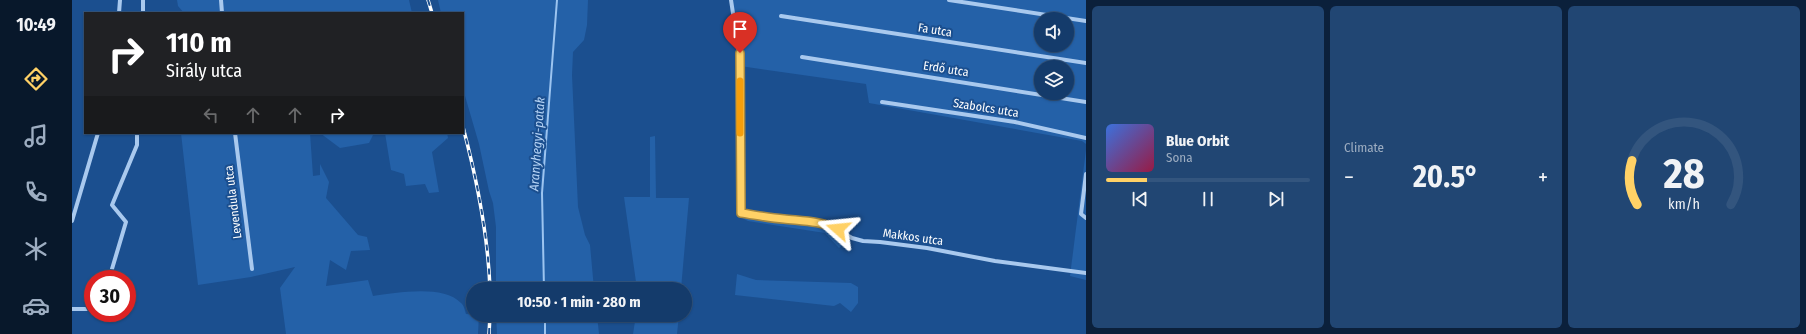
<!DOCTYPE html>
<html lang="en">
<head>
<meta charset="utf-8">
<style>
  :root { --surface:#143b6b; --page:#214673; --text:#f1f3f6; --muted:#9dadc1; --line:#33557e; --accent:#ffd166 }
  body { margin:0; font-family:"Fira Sans Condensed",sans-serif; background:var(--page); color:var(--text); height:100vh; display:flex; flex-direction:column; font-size:15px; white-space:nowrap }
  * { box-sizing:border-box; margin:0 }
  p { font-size:13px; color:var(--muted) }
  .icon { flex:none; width:22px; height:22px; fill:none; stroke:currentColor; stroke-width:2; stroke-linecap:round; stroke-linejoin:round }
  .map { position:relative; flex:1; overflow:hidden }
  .side { display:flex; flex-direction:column; gap:6px; padding:6px; background:#0b203b; width:720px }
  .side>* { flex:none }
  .top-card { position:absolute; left:12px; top:12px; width:380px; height:122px; border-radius:0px; box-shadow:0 1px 3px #0004,0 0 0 1px var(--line); background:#202124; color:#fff; overflow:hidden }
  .fabs { position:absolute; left:962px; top:12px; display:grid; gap:8px }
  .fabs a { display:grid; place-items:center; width:40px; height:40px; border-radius:50%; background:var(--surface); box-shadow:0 1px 3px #0004,0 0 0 1px var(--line); font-size:20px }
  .speed { position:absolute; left:12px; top:270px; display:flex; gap:8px; font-size:20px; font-weight:700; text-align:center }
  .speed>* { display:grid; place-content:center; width:52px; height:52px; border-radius:50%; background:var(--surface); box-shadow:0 1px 3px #0004,0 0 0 1px var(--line); line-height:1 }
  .speed .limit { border:6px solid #d22; background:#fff; color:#111 }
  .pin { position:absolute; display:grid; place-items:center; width:34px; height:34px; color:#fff; margin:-41px -17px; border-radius:50% 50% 50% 0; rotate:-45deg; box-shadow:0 0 4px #0007 }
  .pin .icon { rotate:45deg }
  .me { position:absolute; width:44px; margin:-22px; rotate:288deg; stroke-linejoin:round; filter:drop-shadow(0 0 3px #0008) }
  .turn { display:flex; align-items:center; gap:14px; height:84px; padding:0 16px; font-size:18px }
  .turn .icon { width:52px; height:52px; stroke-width:2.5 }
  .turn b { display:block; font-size:28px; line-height:34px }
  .lanes { display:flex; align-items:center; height:38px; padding:0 16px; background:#0003; justify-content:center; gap:20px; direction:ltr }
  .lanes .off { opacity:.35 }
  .big { font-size:30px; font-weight:700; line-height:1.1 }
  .side .widget { flex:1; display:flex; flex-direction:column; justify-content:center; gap:6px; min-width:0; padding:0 14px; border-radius:6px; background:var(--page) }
  .side .dial { align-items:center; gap:0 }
  .dial svg { height:104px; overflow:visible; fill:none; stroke:var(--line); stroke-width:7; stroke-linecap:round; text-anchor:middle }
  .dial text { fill:var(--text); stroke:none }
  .song { display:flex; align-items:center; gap:12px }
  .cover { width:48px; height:48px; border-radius:6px; background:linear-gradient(135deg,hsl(220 70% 55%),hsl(340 70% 35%)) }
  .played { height:4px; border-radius:2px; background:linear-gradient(90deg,var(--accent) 20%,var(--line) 20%) }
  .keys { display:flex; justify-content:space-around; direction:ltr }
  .heat { display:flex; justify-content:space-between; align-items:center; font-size:22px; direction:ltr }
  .side .tiles { flex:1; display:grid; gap:6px; grid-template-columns:repeat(3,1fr) }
  .trip { position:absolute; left:394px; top:282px; width:226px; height:40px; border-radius:20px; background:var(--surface); box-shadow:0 1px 3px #0004,0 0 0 1px var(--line); font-weight:700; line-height:40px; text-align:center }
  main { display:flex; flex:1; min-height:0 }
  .dock { display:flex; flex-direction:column; width:72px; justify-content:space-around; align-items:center; background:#08182b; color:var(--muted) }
  .dock .icon { width:28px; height:28px }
  .dock .current { color:var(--accent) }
  .dock b { font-size:18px; color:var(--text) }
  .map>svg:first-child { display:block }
  .green { fill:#2461a8; fill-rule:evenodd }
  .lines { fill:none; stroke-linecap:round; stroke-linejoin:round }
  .stream { stroke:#9cc4f0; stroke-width:2 }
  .minor { stroke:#a9c9ee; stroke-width:4 }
  .rail-casing { stroke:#fff; stroke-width:3.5 }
  .rail { stroke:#1b4f8f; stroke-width:2; stroke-dasharray:6; stroke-linecap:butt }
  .route-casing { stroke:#a68842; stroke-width:10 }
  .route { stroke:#ffd166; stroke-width:7 }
  .slow { stroke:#f59e0b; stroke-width:7 }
  .labels { text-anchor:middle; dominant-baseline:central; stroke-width:4; stroke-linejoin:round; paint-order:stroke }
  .street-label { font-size:12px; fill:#fff; stroke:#1b4f8f }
  .water-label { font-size:13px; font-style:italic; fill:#b5d3f5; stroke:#1b4f8f }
</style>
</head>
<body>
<main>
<nav class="dock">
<b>10:49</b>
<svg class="icon current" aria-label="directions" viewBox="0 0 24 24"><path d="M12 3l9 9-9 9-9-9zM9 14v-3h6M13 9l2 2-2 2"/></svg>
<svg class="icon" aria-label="music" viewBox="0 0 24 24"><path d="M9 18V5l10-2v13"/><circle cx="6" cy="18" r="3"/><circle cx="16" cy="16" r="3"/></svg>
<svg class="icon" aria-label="phone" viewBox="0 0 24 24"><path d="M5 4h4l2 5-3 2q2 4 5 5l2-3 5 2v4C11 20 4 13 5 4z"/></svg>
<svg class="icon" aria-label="climate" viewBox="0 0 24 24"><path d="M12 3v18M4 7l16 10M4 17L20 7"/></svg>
<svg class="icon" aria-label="car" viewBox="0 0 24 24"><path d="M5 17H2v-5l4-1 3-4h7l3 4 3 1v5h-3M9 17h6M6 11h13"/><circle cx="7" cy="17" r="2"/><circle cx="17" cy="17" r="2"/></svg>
</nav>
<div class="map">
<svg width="1014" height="334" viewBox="0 0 1014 334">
  <rect width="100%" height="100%" fill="#1b4f8f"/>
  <g class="green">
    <path d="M 105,0 L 337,0 L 340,13 L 112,13 L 106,6 Z"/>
    <path d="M 366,0 L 516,0 L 515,25 L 512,40 L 501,52 L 500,75 L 506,207 L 513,235 L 518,245 L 522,289 L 424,289 L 424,227 L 421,203 L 417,191 L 407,144 L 391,89 L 391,13 L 369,13 Z"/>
    <path d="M 659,0 L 1014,0 L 1014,144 L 1010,141 L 797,103 L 794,84 L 668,66 ZM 969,19 L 995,19 L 995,45 L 969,45 ZM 969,67 L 995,67 L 995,93 L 969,93 Z"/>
    <path d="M 109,133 L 238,133 L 241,176 L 248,175 L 248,164 L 257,182 L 254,198 L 286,235 L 295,237 L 298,250 L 279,251 L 274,270 L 258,260 L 254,286 L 296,280 L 301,296 C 324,293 371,284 389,303 C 392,305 393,311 394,314 L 407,315 L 406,334 L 214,334 L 208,288 L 223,267 L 179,277 L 126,285 Z"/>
    <path d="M 248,133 L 302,133 L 297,143 L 268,148 Z"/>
    <path d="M 313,133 L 375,133 L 376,138 L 360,152 L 367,192 L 357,193 L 353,184 L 334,186 L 332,174 L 319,170 Z"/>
    <path d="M 583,136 L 584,198 L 617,198 L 609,289 L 565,289 L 552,197 L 578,197 L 578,137 Z"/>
    <path d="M 1014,150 L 1014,280 L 998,276 Z"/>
    <path d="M 669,213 L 763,230 L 773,238 L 775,241 L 767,248 L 753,233 L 676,221 L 668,217 Z"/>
    <path d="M 665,274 L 684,280 L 779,283 L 786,287 L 786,303 L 779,312 L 768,303 L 762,306 L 663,295 Z"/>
    <path d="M 424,315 L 525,315 L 527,334 L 425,334 Z"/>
    <path d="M 564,315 L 607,315 L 605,334 L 561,334 Z"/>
  </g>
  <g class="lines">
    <g class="stream">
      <path d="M 472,289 L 470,193 L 485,0"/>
      <path d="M 473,334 L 473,315"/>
    </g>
    <g class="minor">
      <path d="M 149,0 L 150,13"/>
      <path d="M 659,0 L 667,53 L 669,213 L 750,223 L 760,226 L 780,238 L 791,241 L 808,242 L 855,248 L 923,261 L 1014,273"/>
      <path d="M 877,0 L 1014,21"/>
      <path d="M 47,13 L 48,0"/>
      <path d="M 71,13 L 71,0"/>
      <path d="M 709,16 L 1014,63"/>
      <path d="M 730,57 L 1014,102"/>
      <path d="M 810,102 L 943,122 L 1014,138"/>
      <path d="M 163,133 L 180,269"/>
      <path d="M 1014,174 L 1009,214 L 1014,218"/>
      <path d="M 0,221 L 26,133"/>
      <path d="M 37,279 L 54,222 L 40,205 L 65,145 L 65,133"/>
      <path d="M 0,309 L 21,309"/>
    </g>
    <defs>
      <g id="rail">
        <path d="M 356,0 L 360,13"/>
        <path d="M 391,127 C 405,180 416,234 418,289"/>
        <path d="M 417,334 L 418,315"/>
      </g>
    </defs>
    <use href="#rail" class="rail-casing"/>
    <use href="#rail" class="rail"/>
  </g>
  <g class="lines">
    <defs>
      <path id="route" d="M 668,53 L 669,213 C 683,215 697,218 712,219 C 730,221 749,221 766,229"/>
    </defs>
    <use href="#route" class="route-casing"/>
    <use href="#route" class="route"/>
    <path class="slow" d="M 668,81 L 668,133"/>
  </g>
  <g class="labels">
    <g class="street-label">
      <text transform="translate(863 30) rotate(9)">Fa utca</text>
      <text transform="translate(874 69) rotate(9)">Erdő utca</text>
      <text transform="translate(914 108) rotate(9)">Szabolcs utca</text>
      <text transform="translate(161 202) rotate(-97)">Levendula utca</text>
      <text transform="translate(841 237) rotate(8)">Makkos utca</text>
    </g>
    <g class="water-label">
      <text transform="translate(465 144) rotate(-86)">Aranyhegyi-patak</text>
    </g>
  </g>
</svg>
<div class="fabs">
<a><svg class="icon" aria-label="sound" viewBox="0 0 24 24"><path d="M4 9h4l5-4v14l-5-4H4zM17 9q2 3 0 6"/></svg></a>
<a><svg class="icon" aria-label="layers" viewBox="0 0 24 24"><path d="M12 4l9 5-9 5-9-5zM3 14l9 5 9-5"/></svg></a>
</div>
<div class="speed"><div class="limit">30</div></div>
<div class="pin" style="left:668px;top:53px;background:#d93025"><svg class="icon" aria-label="arrive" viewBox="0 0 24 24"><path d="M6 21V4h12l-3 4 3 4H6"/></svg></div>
<svg class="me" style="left:766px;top:229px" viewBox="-20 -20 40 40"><path d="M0-17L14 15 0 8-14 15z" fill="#ffd166" stroke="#fff" stroke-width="4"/></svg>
<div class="trip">10:50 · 1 min · 280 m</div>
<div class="top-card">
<div class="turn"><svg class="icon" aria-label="right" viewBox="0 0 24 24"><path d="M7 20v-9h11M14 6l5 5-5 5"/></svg><div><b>110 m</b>Sirály utca</div></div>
<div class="lanes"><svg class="icon off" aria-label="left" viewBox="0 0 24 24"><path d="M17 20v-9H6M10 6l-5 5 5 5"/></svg><svg class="icon off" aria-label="ahead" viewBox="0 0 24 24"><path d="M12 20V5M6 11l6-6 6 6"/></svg><svg class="icon off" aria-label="ahead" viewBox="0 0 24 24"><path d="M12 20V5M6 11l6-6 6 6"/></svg><svg class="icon" aria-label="right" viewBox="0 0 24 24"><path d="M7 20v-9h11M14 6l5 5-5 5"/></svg></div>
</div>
</div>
<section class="side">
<div class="tiles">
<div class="widget">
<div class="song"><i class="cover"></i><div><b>Blue Orbit</b><p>Sona</p></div></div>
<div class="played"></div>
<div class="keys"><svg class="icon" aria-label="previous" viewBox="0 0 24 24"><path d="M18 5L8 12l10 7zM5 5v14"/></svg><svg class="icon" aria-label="pause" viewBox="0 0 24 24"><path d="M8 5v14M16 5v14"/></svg><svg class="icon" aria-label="next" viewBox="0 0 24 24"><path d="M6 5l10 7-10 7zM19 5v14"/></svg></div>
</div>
<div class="widget"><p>Climate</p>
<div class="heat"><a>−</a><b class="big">20.5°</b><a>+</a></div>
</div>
<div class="widget dial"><svg viewBox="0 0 100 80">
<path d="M14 69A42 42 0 1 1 86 69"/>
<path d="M14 69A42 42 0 0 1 10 35" stroke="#ffd166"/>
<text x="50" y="56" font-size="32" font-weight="700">28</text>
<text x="50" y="72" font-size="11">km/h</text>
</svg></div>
</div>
</section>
</main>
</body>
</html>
